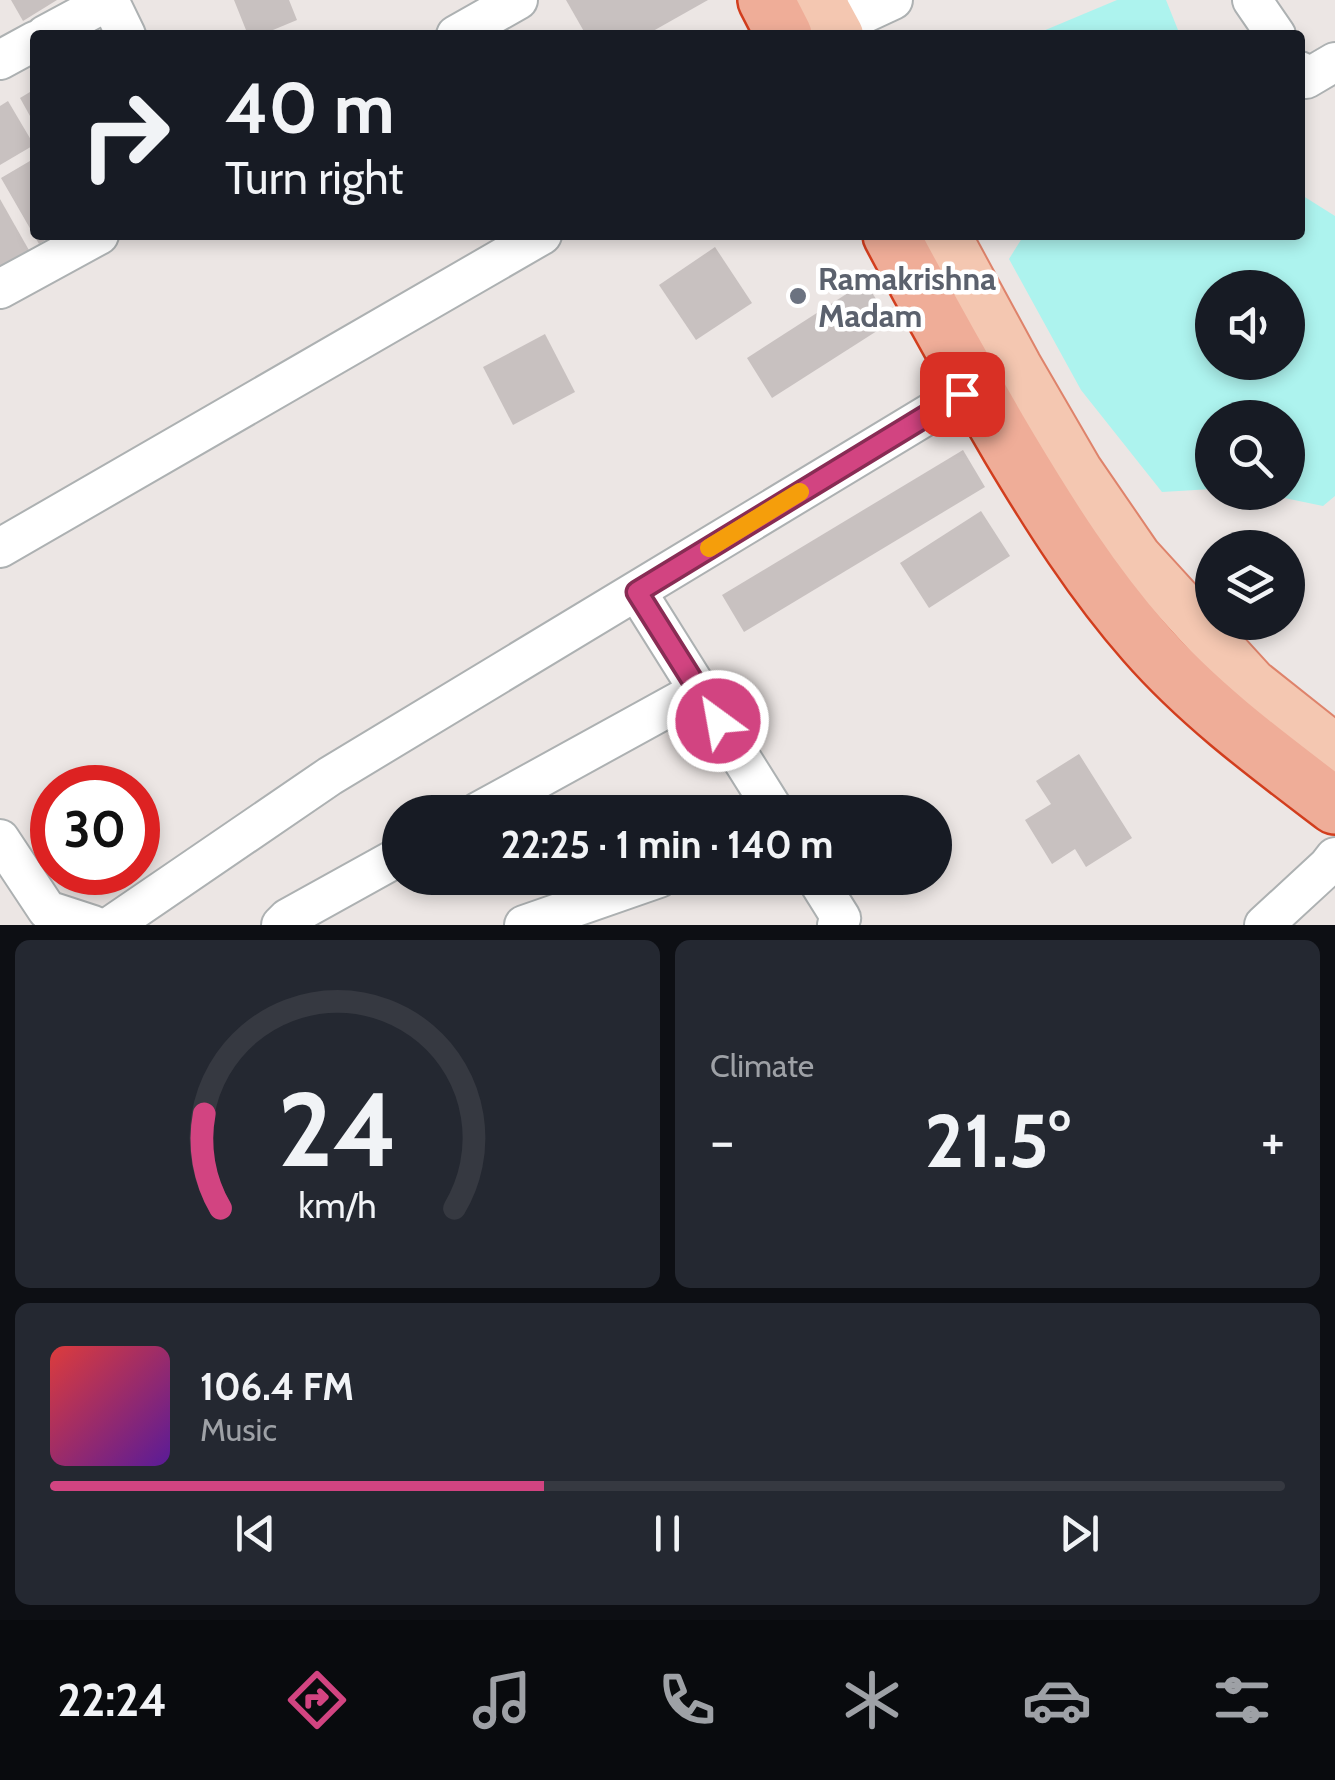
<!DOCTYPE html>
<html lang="en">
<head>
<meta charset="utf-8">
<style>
  :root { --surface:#171b24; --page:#242831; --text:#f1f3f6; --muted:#9ea1a6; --line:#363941; --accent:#d24481 }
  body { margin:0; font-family:Cabin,sans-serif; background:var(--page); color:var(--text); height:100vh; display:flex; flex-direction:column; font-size:38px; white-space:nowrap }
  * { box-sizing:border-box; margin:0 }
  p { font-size:32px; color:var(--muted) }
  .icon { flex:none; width:55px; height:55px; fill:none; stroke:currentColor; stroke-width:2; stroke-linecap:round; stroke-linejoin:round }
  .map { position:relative; height:925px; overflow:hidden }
  .sheet { display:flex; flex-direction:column; gap:15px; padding:15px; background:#0d0f14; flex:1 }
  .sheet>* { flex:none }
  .guide { position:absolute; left:30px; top:30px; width:1275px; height:210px; border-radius:10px; box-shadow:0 5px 15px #0003; background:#171b24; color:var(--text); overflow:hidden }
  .buttons { position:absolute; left:1195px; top:270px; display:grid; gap:20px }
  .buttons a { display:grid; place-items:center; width:110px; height:110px; border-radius:50%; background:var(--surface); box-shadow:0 5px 15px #0003; font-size:50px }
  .speed { position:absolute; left:30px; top:765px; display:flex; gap:20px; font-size:50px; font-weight:700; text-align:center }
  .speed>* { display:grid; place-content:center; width:130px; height:130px; border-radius:50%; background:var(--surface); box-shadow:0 5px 15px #0003; line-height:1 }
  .speed .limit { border:15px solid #d22; background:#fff; color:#111 }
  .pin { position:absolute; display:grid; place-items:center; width:85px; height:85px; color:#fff; margin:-42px; border-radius:20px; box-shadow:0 5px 15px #0006 }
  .me { position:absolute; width:110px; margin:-55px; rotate:328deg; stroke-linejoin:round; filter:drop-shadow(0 0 8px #0008) }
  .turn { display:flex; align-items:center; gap:35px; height:210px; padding:0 30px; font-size:45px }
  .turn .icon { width:130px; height:130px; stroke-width:2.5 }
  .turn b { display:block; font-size:70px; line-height:85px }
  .big { font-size:75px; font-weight:700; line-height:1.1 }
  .sheet .tile { flex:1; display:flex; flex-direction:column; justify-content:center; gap:15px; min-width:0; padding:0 35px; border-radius:15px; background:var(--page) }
  .sheet .dial { align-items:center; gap:0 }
  .dial svg { height:260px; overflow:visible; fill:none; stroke:var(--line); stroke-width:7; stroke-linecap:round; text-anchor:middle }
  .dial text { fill:var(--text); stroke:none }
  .song { display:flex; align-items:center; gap:30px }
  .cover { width:120px; height:120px; border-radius:15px; background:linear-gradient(135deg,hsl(0 70% 55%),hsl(270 70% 35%)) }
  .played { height:10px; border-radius:5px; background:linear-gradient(90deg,var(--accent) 40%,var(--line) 40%) }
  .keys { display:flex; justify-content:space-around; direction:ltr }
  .heat { display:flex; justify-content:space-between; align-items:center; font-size:55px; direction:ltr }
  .sheet .tiles { flex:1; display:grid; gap:15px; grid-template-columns:1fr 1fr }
  .tile:last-child { grid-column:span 2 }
  .trip { position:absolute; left:382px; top:795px; width:570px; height:100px; border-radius:50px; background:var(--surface); box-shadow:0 5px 15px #0003; font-weight:700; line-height:100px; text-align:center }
  .menu { display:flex; height:160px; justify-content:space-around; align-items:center; background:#090b0e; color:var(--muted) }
  .menu .icon { width:70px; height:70px }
  .menu .on { color:var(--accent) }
  .menu b { font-size:45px; color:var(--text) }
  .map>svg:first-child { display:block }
  .water { fill:#adf3ee; fill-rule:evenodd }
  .building { fill:#c8c1c0 }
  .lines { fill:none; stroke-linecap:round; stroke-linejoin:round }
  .minor-casing { stroke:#adb1b2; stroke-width:42 }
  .major-casing { stroke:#de836b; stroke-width:52 }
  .highway-casing { stroke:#d23e1e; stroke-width:60 }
  .minor { stroke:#fff; stroke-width:38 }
  .major { stroke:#f4c7b1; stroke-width:48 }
  .highway { stroke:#efad98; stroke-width:55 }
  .route-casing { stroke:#882c54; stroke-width:25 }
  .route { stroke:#d24481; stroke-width:18 }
  .slow { stroke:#f59e0b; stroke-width:18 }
  .worship-dot { fill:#6b7280; stroke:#fff; stroke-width:4 }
  .labels { text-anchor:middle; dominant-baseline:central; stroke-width:9; stroke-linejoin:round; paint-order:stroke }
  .worship-label { font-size:32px; font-weight:bold; fill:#5b616d; stroke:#fff; text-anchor:start }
</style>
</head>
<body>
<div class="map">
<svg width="1335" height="925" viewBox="0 0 1335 925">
  <rect width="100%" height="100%" fill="#ece6e4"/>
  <g class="water">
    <path d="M 1117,0 L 1166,0 L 1180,35 L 1044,35 L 1043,31 Z"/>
    <path d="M 1300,194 L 1335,216 L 1335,496 L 1323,506 L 1260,493 L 1288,492 L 1288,418 L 1212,418 L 1212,489 L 1162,492 L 1081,390 L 1009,259 L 1024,235 L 1300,235 ZM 1212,288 L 1288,288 L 1288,362 L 1212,362 Z"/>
  </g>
  <g class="building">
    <path d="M 11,0 L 57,0 L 23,21 Z"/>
    <path d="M 234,0 L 289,0 L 297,20 L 261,35 L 248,35 Z"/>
    <path d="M 566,0 L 708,0 L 646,35 L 586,35 Z"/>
    <path d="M 35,89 L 35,125 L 20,98 Z"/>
    <path d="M 8,101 L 34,145 L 0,165 L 0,106 Z"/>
    <path d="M 35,158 L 35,235 L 53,235 L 39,244 L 1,178 Z"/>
    <path d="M 0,199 L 30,252 L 0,269 Z"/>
    <path d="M 715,247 L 752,303 L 696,340 L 659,285 Z"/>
    <path d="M 865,282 L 891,322 L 772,398 L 747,358 Z"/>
    <path d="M 545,334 L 575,392 L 513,425 L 483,367 Z"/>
    <path d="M 963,450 L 985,487 L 744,632 L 722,595 Z"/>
    <path d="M 981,511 L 1010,556 L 929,608 L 900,563 Z"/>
    <path d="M 1079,754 L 1132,838 L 1086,867 L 1075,849 L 1052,864 L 1025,820 L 1051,804 L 1036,781 Z"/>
  </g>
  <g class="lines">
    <defs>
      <g id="minor">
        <path d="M 109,0 L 126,35"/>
        <path d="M 1252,0 L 1276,35"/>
        <path d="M 835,27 L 893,0"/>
        <path d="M 45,35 L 110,0"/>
        <path d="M 456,35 L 518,0"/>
        <path d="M 0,60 L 35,41"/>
        <path d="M 1300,71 L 1306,79 L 1335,62"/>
        <path d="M 0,289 L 99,235"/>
        <path d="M 0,548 L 542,235"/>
        <path d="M 637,592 L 775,812"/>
        <path d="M 478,812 L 698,691"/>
        <path d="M 0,839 L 47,910 L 93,925"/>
        <path d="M 816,878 L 841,918 L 837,925"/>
        <path d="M 112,925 L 330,776 L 962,394"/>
        <path d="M 281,925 L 288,918 L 400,856"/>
        <path d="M 524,925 L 659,878"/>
        <path d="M 1264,925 L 1328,866 L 1335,857"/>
      </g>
      <g id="major">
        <path d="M 820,0 L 839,35"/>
        <path d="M 946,235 L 1017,366 L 1078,471 L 1137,557 L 1252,683 L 1335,749"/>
      </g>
      <g id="highway">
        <path d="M 766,0 L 784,35"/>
        <path d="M 891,235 C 929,307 969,378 1010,448 C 1050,515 1093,583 1145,642 C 1200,705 1268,755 1335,806"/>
      </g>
    </defs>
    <use href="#minor" class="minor-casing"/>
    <use href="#major" class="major-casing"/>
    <use href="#highway" class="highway-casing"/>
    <use href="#minor" class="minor"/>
    <use href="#major" class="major"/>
    <use href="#highway" class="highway"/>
  </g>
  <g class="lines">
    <defs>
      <path id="route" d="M 718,721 L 637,592 L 962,394"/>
    </defs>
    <use href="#route" class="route-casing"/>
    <use href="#route" class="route"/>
    <path class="slow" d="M 709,548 L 800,492"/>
  </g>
  <circle class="worship-dot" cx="798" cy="296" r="10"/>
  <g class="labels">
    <g class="worship-label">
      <text x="818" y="278">Ramakrishna<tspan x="818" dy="37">Madam</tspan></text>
    </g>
  </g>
</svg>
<div class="buttons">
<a><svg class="icon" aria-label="sound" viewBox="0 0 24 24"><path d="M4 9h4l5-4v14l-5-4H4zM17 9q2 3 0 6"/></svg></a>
<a><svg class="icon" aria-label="search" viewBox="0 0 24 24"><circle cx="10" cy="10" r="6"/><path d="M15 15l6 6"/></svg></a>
<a><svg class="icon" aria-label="layers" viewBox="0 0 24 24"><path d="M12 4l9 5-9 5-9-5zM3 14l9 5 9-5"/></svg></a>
</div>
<div class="speed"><div class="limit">30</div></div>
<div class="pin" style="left:962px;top:394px;background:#d93025"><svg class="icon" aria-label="arrive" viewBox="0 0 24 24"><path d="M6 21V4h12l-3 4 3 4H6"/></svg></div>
<svg class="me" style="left:718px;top:721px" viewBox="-20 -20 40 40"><circle r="17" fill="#d24481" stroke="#fff" stroke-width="3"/><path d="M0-11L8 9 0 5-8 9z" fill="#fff"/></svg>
<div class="trip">22:25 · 1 min · 140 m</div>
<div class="guide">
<div class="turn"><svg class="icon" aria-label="right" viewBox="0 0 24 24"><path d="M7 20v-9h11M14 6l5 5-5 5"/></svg><div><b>40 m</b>Turn right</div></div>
</div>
</div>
<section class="sheet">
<div class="tiles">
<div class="tile dial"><svg viewBox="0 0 100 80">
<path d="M14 69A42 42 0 1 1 86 69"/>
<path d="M14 69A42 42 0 0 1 9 40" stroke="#d24481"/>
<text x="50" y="56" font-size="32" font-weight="700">24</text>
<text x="50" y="72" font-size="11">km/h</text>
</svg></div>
<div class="tile"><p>Climate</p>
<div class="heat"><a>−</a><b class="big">21.5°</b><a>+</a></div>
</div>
<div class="tile">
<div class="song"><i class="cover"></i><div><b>106.4 FM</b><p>Music</p></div></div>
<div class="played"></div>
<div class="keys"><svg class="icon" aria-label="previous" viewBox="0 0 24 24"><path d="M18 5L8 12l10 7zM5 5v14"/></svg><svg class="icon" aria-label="pause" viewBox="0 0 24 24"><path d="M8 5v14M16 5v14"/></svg><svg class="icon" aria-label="next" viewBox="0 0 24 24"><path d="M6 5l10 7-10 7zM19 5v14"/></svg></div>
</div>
</div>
</section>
<nav class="menu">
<b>22:24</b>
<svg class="icon on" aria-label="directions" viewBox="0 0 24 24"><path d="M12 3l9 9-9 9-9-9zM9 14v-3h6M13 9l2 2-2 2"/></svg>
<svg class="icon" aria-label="music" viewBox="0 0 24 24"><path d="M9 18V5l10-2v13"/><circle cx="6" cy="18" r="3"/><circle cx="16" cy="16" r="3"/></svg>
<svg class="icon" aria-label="phone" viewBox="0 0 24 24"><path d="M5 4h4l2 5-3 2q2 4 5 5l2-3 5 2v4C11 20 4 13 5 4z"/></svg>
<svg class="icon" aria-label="climate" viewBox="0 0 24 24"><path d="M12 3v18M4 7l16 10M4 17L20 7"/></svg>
<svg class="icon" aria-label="car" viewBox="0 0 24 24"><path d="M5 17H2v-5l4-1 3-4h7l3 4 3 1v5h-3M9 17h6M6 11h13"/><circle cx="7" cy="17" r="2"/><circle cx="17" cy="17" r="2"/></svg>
<svg class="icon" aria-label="filters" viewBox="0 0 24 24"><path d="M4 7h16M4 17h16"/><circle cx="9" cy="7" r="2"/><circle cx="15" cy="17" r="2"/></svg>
</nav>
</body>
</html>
